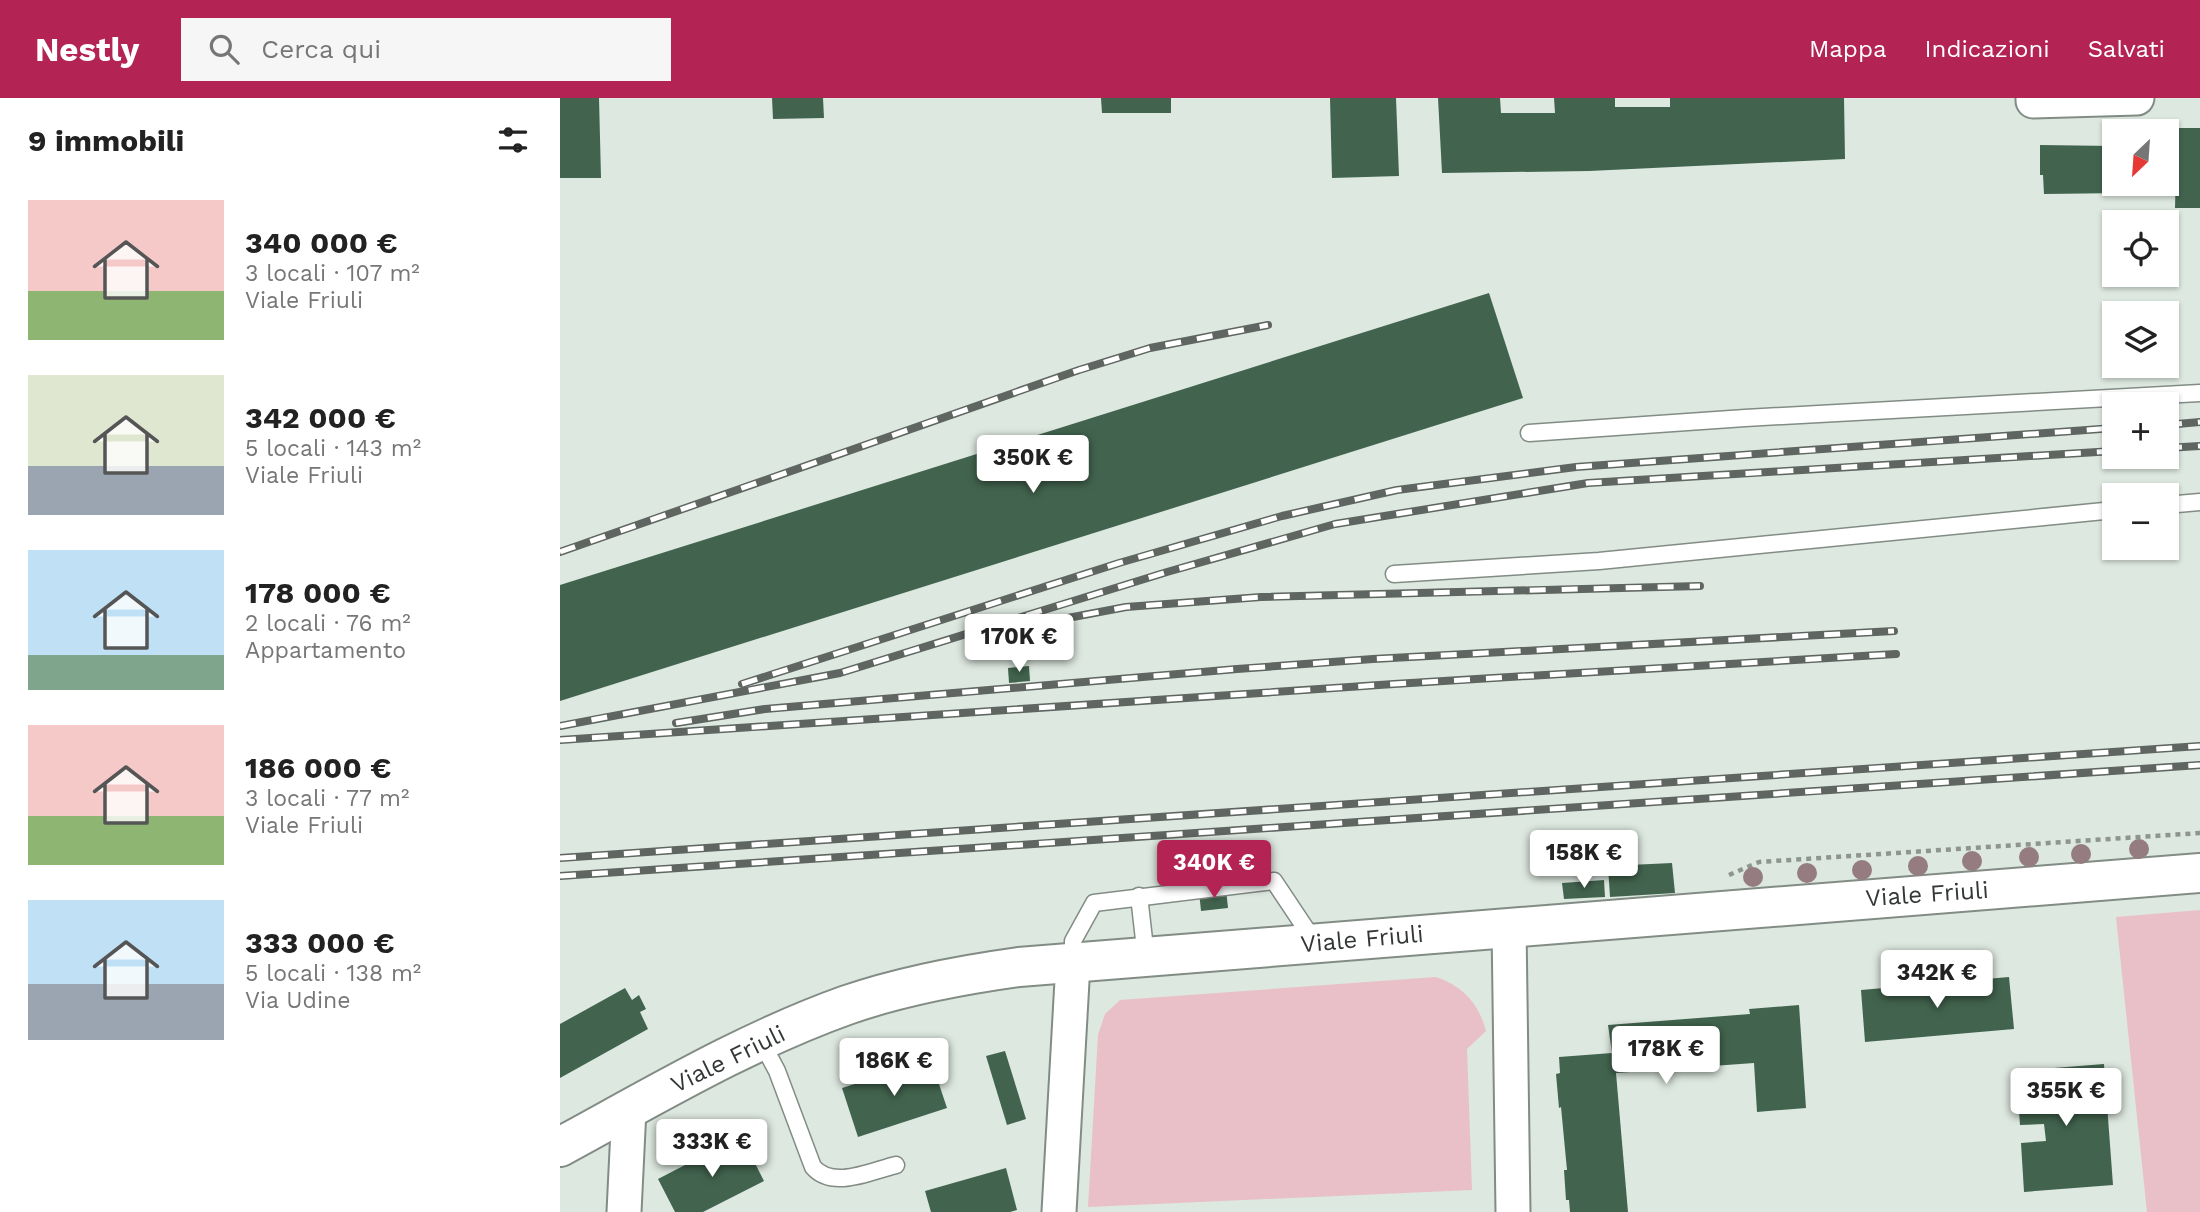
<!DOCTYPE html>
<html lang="it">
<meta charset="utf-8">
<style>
:root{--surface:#fff;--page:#f6f6f6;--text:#222;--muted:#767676;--accent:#b32455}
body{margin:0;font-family:"Work Sans",sans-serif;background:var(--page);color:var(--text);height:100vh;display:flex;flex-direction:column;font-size:26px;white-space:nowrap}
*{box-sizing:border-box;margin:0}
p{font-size:23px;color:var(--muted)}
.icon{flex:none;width:38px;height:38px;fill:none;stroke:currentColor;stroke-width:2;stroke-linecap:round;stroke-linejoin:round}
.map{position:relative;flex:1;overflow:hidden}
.sheet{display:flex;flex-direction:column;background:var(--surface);width:560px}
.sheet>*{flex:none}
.needle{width:46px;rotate:205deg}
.controls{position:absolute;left:1542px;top:21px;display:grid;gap:14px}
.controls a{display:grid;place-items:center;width:77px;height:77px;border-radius:0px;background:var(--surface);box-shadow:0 2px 5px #0004;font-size:35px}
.price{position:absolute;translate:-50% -60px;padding:0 16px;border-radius:7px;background:#fff;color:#222;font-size:23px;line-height:46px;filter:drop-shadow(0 2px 4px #0008)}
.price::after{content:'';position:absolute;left:50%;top:42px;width:21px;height:16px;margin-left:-10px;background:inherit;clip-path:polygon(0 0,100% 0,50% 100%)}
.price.current{background:var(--accent);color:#fff}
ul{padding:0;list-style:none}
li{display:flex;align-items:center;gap:21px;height:175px;padding:0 28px}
li span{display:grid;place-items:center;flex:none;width:196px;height:140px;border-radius:0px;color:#555}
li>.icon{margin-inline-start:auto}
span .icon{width:84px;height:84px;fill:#fffc;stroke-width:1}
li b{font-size:30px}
h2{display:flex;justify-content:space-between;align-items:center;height:84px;padding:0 28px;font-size:30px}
header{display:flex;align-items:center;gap:42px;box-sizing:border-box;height:98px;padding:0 35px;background:var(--accent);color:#fff}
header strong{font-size:33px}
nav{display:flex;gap:38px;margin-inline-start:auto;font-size:24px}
.search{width:490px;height:63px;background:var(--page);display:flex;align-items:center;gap:18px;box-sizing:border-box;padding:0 24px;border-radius:0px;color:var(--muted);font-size:26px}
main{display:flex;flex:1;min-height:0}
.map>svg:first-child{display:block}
</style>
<header>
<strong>Nestly</strong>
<div class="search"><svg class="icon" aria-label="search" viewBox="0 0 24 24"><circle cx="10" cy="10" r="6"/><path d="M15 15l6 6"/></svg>Cerca qui</div>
<nav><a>Mappa</a><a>Indicazioni</a><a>Salvati</a></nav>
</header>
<main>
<section class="sheet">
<h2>9 immobili<svg class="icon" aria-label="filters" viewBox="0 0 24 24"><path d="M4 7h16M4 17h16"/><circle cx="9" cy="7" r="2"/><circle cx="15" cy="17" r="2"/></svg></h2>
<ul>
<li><span style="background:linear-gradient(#f6c9c9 65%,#8fb573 0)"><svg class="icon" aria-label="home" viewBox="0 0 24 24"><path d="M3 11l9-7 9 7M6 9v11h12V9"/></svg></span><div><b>340 000 €</b><p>3 locali · 107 m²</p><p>Viale Friuli</p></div></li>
<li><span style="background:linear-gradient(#dfe7d0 65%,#9aa5b1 0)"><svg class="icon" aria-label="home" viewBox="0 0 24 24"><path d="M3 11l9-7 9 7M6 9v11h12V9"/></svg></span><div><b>342 000 €</b><p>5 locali · 143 m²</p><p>Viale Friuli</p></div></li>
<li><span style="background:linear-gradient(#bfe0f5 75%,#7fa58c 0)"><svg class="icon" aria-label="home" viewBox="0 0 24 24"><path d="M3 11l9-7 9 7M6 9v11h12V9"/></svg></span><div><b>178 000 €</b><p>2 locali · 76 m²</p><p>Appartamento</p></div></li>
<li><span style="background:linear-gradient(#f6c9c9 65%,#8fb573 0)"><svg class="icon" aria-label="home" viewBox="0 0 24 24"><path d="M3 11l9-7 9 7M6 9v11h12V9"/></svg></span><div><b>186 000 €</b><p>3 locali · 77 m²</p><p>Viale Friuli</p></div></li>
<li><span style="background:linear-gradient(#bfe0f5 60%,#9aa5b1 0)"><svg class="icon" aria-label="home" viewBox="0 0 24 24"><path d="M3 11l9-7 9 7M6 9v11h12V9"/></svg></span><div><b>333 000 €</b><p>5 locali · 138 m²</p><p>Via Udine</p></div></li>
</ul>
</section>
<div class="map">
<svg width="1640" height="1114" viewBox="0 0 1640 1114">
<rect width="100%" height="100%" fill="#dde8e0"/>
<!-- green -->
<g fill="#e9c0c7">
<path d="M1640 812V1114H1587L1556 819Z"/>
<path d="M876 879C903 888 919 906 926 933L907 951 912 1092 528 1109 538 937 545 916 560 902Z"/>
</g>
<!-- building -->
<g fill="#42644e">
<path d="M0 0H39L41 80H0Z"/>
<path d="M212 0H263L264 20 213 21Z"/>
<path d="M541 0H611V15H542Z"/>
<path d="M770 0H836L839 78 772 80Z"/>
<path d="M878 0H940L941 15H995L994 0H1055V9H1110V0H1284L1285 61 1029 73 882 75Z"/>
<path d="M1617 30H1640V110H1615Z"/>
<path d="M1480 47 1554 48V86H1563V95L1484 96 1483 77H1480Z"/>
<path d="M929 195 963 300 0 603V487Z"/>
<path d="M469 568 470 583 449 585 448 570Z"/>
<path d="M1112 765 1115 795 1050 799 1048 768Z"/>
<path d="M1044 782 1045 799 1004 801 1002 785Z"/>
<path d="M666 791 668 810 641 813 639 794Z"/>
<path d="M1449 879 1454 931 1305 944 1301 892Z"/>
<path d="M65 890 72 902 79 897 86 911 80 914 88 931 0 980V926Z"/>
<path d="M1239 907 1246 1010 1197 1014 1194 965 1056 975 1068 1114H1010L1009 1102H1006L1004 1072H1007L1001 1009 999 1010 996 976 1000 975 999 959 1052 955 1048 927 1190 916 1189 911Z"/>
<path d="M445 953 466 1021 447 1027 426 958Z"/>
<path d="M371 962 387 1010 298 1039 282 990Z"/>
<path d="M1544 966 1553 1087 1464 1094 1461 1045 1486 1043 1484 1026 1460 1027 1456 973Z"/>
<path d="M181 1038 204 1083 143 1114H115L98 1081Z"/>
<path d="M446 1070 457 1112 450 1114H371L365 1093Z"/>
</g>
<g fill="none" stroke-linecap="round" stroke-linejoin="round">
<defs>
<g id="service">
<path d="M969 335 1185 320 1640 295"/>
<path d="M1606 407 1640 404"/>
<path d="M834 476 1039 463 1554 412"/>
<path d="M579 798 586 859"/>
<path d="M513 865V843L534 805 714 783 754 843"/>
<path d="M201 943 217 973 253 1069C273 1092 311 1073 336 1067"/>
</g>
<g id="minor">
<path d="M1473 0V3L1577 0"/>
<path d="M949 828 953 1114"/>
<path d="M64 1114 69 1011"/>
<path d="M499 1114 513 865"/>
</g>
<path id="tertiary" d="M0 1049C94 998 186 943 287 907 342 888 401 877 459 869L1640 775"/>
</defs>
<!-- service casing -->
<use href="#service" stroke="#828c85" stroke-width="19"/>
<!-- minor casing -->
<use href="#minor" stroke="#828c85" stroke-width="37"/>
<!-- tertiary casing -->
<use href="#tertiary" stroke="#828c85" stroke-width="42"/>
<!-- path -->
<path stroke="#8e9590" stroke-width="4.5" stroke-dasharray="5 5" stroke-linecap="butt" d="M1169 777 1199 764 1640 735"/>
<!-- service -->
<use href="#service" stroke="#fff" stroke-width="16"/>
<!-- minor -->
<use href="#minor" stroke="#fff" stroke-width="33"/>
<!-- tertiary -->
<use href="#tertiary" stroke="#fff" stroke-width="38"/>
<defs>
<g id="rail">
<path d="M1606 327 1640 324"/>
<path d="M1606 350 1640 348"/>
<path d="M0 454 519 272 590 250 708 227"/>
<path d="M460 529 566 509 701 499 1140 488"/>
<path d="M182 586 559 465 722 418 837 392 1016 369 1554 330"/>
<path d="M116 625 205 611 677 571 813 561 1334 533"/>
<path d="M0 628 280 575 607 474 775 426 1028 385 1554 353"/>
<path d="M0 642 834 586 1336 556"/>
<path d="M0 760 1640 648"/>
<path d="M0 778 1640 667"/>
</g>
</defs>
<!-- rail casing -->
<use href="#rail" stroke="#5f6561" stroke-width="8"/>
<!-- rail -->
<use href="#rail" stroke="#fff" stroke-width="5" stroke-dasharray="16" stroke-linecap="butt"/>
</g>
<!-- trees -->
<g fill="#957c80">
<circle cx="1579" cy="751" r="10"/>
<circle cx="1521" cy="756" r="10"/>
<circle cx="1469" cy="759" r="10"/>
<circle cx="1412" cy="763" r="10"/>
<circle cx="1358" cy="768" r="10"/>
<circle cx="1302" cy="772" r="10"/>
<circle cx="1247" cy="775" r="10"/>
<circle cx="1193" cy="779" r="10"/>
</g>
<g text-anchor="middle" stroke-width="7" stroke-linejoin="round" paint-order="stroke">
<!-- street labels -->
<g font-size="24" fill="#343835" stroke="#fff">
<text transform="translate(1367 796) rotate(-4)" y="8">Viale Friuli</text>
<text transform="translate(802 841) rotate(-5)" y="8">Viale Friuli</text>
<text transform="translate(168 961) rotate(-26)" y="8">Viale Friuli</text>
</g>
</g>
</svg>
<div class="controls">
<a><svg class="needle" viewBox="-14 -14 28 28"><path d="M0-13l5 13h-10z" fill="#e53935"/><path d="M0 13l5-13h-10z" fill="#767676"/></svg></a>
<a><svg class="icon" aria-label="locate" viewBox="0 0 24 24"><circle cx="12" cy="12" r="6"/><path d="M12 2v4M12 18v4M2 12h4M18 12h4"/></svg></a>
<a><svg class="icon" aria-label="layers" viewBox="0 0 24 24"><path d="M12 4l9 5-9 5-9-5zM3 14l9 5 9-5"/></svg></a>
<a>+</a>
<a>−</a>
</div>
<b class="price" style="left:473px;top:397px">350K €</b>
<b class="price" style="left:459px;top:576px">170K €</b>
<b class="price" style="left:1024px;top:792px">158K €</b>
<b class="price current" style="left:654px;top:802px">340K €</b>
<b class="price" style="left:1377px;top:912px">342K €</b>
<b class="price" style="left:1106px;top:988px">178K €</b>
<b class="price" style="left:334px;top:1000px">186K €</b>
<b class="price" style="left:1506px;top:1030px">355K €</b>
<b class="price" style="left:152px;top:1081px">333K €</b>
</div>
</main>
